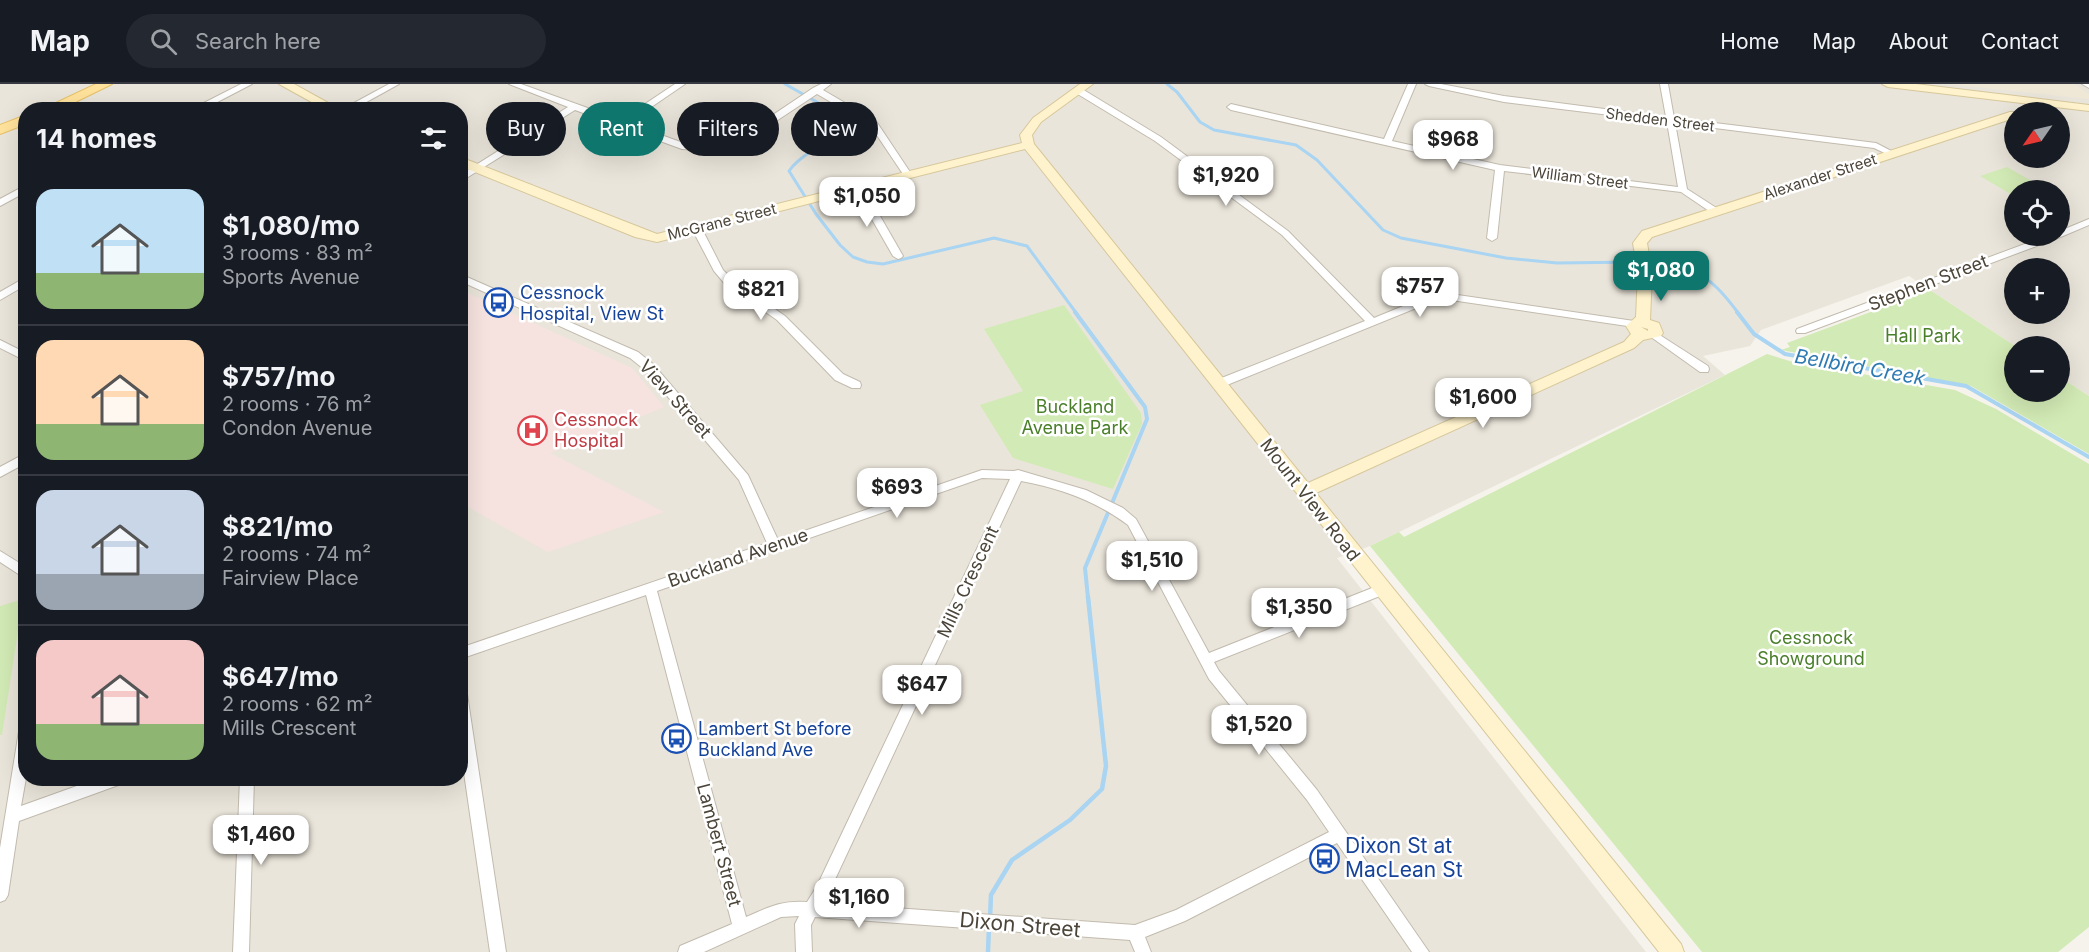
<!DOCTYPE html>
<meta charset="utf-8">
<style>
:root{--surface:#171b24;--page:#242831;--text:#f1f3f6;--muted:#9ea1a6;--line:#363941;--accent:#0f766e}
body{margin:0;font-family:Inter,sans-serif;background:var(--page);color:var(--text);height:100vh;display:flex;flex-direction:column;font-size:22px;white-space:nowrap}
*{box-sizing:border-box;margin:0}
p{font-size:20px;color:var(--muted)}
.icon{flex:none;width:33px;height:33px;fill:none;stroke:currentColor;stroke-width:2;stroke-linecap:round;stroke-linejoin:round}
.map{position:relative;flex:1;overflow:hidden}
.drawer{position:absolute;left:18px;top:18px;width:450px;height:684px;display:flex;flex-direction:column;background:var(--surface);border-radius:24px;box-shadow:0 6px 24px #0002}
.drawer>*{flex:none}
.guide{position:absolute;left:486px;top:18px;width:570px;height:54px;display:flex;gap:12px}
.needle{width:39px;rotate:236deg}
.tools{position:absolute;left:2004px;top:18px;display:grid;gap:12px}
.tools a{display:grid;place-items:center;width:66px;height:66px;border-radius:50%;background:var(--surface);box-shadow:0 6px 24px #0002;font-size:30px}
.price{position:absolute;translate:-50% -51px;padding:0 14px;border-radius:12px;background:#fff;color:#222;font-size:20px;line-height:39px;filter:drop-shadow(0 2px 3px #0008)}
.price::after{content:'';position:absolute;left:50%;top:36px;width:18px;height:14px;margin-left:-9px;background:inherit;clip-path:polygon(0 0,100% 0,50% 100%)}
.price.on{background:var(--accent);color:#fff}
ul{padding:0;list-style:none}
li{display:flex;align-items:center;gap:18px;height:150px;padding:0 18px}
li+li{border-top:2px solid var(--line)}
li span{display:grid;place-items:center;flex:none;width:168px;height:120px;border-radius:18px;color:#555}
li>.icon{margin-inline-start:auto}
span .icon{width:72px;height:72px;fill:#fffc;stroke-width:1}
li b{font-size:26px}
h2{display:flex;justify-content:space-between;align-items:center;height:72px;padding:0 18px;font-size:26px}
.tag{padding:0 21px;border-radius:27px;background:var(--surface);box-shadow:0 6px 24px #0002;font-size:21px;line-height:54px}
.tag.on{background:var(--accent);color:#fff}
header{display:flex;align-items:center;gap:36px;box-sizing:border-box;height:84px;padding:0 30px;background:var(--surface);border-bottom:2px solid var(--line)}
header strong{font-size:28px}
nav{display:flex;gap:33px;margin-inline-start:auto;font-size:21px}
.search{width:420px;height:54px;background:var(--page);display:flex;align-items:center;gap:15px;box-sizing:border-box;padding:0 21px;border-radius:33px;color:var(--muted);font-size:22px}
.map>svg:first-child{display:block}
</style>
<header>
<strong>Map</strong>
<div class="search"><svg class="icon" aria-label="search" viewBox="0 0 24 24"><circle cx="10" cy="10" r="6"/><path d="M15 15l6 6"/></svg>Search here</div>
<nav><a>Home</a><a>Map</a><a>About</a><a>Contact</a></nav>
</header>
<div class="map">
<svg width="2089" height="868" viewBox="0 0 2089 868">
<rect width="100%" height="100%" fill="#f6f3ec"/>
<!-- residential -->
<path fill="#eae5da" fill-rule="evenodd" d="M0 0H2089V312L2060 293V262H2015L1909 192 1761 246 1750 262 1703 272 1725 291 1370 462 1337 474 1646 868H0ZM26 26H460V694H26ZM2014 28H2060V74H2014ZM2014 106H2060V152H2014ZM2014 184H2060V230H2014Z"/>
<!-- education -->
<path fill="#efe8d6" d="M1947 0H2074L2089 10V15Z"/>
<!-- medical -->
<path fill="#f6e3e0" d="M461 206 632 284 664 323 550 369 664 428 548 468 461 419Z"/>
<!-- green -->
<g fill="#d2eab5">
<path d="M2007 83 2048 106H2014V112L1980 92Z"/>
<path d="M1930 206 2015 262 2014 308H2060V293L2089 312V370L1971 302 1781 266 1790 263 1787 259Z"/>
<path d="M1064 221 1141 329 1142 340 1113 405 1013 374 980 321 1023 307 984 245Z"/>
<path d="M1767 270 1793 278 1955 306 1996 325 2089 380V843L2058 868H1702L1370 462 1399 448 1404 453Z"/>
<path d="M23 515 2 651H0V522Z"/>
</g>
<g fill="none" stroke-linecap="round" stroke-linejoin="round">
<!-- stream-far2 -->
<g stroke="#a9d4f2" stroke-width="3">
<path d="M785 0 817 18 838 37C831 63 803 66 789 87L816 130 840 161 853 173 867 178 883 180 994 154 1027 162 1077 230"/>
<path d="M1167 0 1177 8 1200 38 1214 46 1296 61 1317 76 1383 146 1401 154 1506 174 1557 179 1639 178"/>
<path d="M1646 178C1695 182 1709 190 1739 230"/>
</g>
<!-- stream-far1 -->
<g stroke="#a9d4f2" stroke-width="4">
<path d="M1075 228 1145 323 1147 335 1085 484 1088 514"/>
<path d="M1737 228 1754 250 1785 270 1966 302 2089 373"/>
</g>
<!-- stream -->
<g stroke="#a9d4f2" stroke-width="4.5">
<path d="M990 834 991 811 1012 776 1070 736 1102 705 1106 682 1088 513"/>
<path d="M988 868 989 842"/>
</g>
<defs>
<g id="street">
<path d="M241 0H252L202 26H190Z"/>
<path d="M389 0H399L352 26H341Z"/>
<path d="M509 0H521L621 36 675 0H685L628 39 686 60 712 61 740 53 813 4 821 0H831L823 6 876 37 912 91 908 94 905 93 870 41 817 10 746 57 712 67 682 65 575 26 460 98V91L568 23Z"/>
<path d="M1408 0H1416L1392 57 1500 81 1678 103 1667 38 1504 18 1429 2 1425 0H1441L1504 12 1666 33 1660 0H1668L1674 34 1876 59 1895 69 1891 72 1874 64 1675 39 1687 105 1718 125V129H1712L1681 108 1504 87 1497 154 1492 157 1487 154 1495 86 1231 26 1227 23 1231 20 1384 55Z"/>
<path d="M2082 0H2089V4Z"/>
<path d="M1076 5H1082L1161 53 1288 147 1374 234 1430 211 1444 209 1634 237 1639 240 1634 243 1444 215 1436 216 1222 303H1214L1213 300 1214 297 1365 237 1282 151 1155 57 1076 9Z"/>
<path d="M26 101V108L0 122V115Z"/>
<path d="M859 101 864 104 903 172 901 174 898 175 893 172 854 104Z"/>
<path d="M2089 135V141L2063 152 1805 249H1797L1796 247 1797 245 2046 152H2060V147Z"/>
<path d="M697 142 702 145 723 186 733 196 785 232 843 290 860 298 861 301 860 304H852L835 296 777 236 725 200 714 187 692 145Z"/>
<path d="M460 190 638 268 653 280 748 391 778 456 982 386 1014 387 1018 386 1086 406 1123 424 1136 435 1209 569 1377 502H1385L1387 506 1385 510 1214 578 1219 587 1317 706 1429 868H1412L1337 759 1185 837 1145 853 1151 868H1135L1130 856 815 833 811 841 812 868H796L795 840 799 832 781 833 704 868H678L680 862 732 840 646 511 460 575V564L767 459 739 396 645 286 630 274 460 197ZM982 394 1010 395 817 802 807 818C782 816 769 823 746 833L657 507ZM1021 397C1060 404 1096 417 1128 441L1209 595 1307 716 1329 748 1176 826 1135 841 824 819Z"/>
<path d="M26 193V201L0 216V208Z"/>
<path d="M1655 248 1708 282 1709 285 1708 288H1700L1651 253 1650 251 1651 249Z"/>
<path d="M0 256 26 269V277L0 264Z"/>
<path d="M26 369V379L0 393V383Z"/>
<path d="M0 467 26 483V495L0 478Z"/>
<path d="M460 604 465 606 467 610 506 868H490L460 661Z"/>
<path d="M26 641V694L21 722 99 694H126L124 699 19 737 8 811 5 816 0 818V764L19 647 21 643Z"/>
<path d="M240 694H254L249 868H233Z"/>
</g>
<g id="secondary">
<path d="M279 0H294L341 26H326Z"/>
<path d="M1080 0H1093L1041 38 1032 51 1034 60 1308 399 1624 258 1631 250 1626 242 1636 233 1638 189 1633 159 1642 147 2010 28H2018H2014V34L1652 153 1647 159 1652 189 1650 236 1659 239 1663 249 1661 252 1643 256 1634 264 1316 409 1681 860 1684 868H1659L1025 65 657 158 635 153 460 82V73L657 150 1022 59 1020 51 1033 34ZM1641 243 1648 245V247Z"/>
<path d="M1882 0H1916L2089 21V27L1888 3Z"/>
</g>
<g id="primary">
<path d="M96 0H112L59 26H41Z"/>
<path d="M26 31V40L0 50V41Z"/>
</g>
</defs>
<!-- street casing -->
<use href="#street" stroke="#c2bbae" stroke-width="2"/>
<!-- secondary casing -->
<use href="#secondary" stroke="#d6c79b" stroke-width="2"/>
<!-- primary casing -->
<use href="#primary" stroke="#e6c16a" stroke-width="2"/>
<!-- street -->
<use href="#street" fill="#fff" fill-rule="evenodd"/>
<!-- secondary -->
<use href="#secondary" fill="#fff3cd" fill-rule="evenodd"/>
<!-- primary -->
<use href="#primary" fill="#ffe39c" fill-rule="evenodd"/>
</g>
<!-- icons -->
<defs>
<symbol id="bus-ring" viewBox="-11 -11 22 22"><circle r="9.5" fill="#fff" stroke="#1a4fb4" stroke-width="1.5"/><path d="M-5-6H5V4H4V6H2V4H-2V6H-4V4H-5ZM-3.5-4V0h7V-4ZM-3.5 1.2v1.5H-2V1.2ZM2 1.2v1.5H3.5V1.2Z" fill="#1a4fb4"/></symbol>
<symbol id="hospital-ring" viewBox="-11 -11 22 22"><circle r="9.5" fill="#fff" stroke="#e0444e" stroke-width="1.5"/><path d="M-5-5h3v3.5h4V-5h3V5h-3V1.5h-4V5h-3Z" fill="#e0444e"/></symbol>
</defs>
<g fill-rule="evenodd">
<use href="#bus-ring" x="482" y="202" width="33" height="33"/>
<use href="#hospital-ring" x="516" y="330" width="33" height="33"/>
<use href="#bus-ring" x="660" y="638" width="33" height="33"/>
<use href="#bus-ring" x="1308" y="758" width="33" height="33"/>
</g>
<g text-anchor="middle" stroke-width="5" stroke-linejoin="round" paint-order="stroke">
<!-- far-street labels -->
<g font-size="15" fill="#4b4439" stroke="#fff">
<text transform="translate(1660 36) rotate(7)" y="5">Shedden Street</text>
<text transform="translate(1820 93) rotate(-18)" y="5">Alexander Street</text>
<text transform="translate(1580 94) rotate(7)" y="5">William Street</text>
<text transform="translate(722 138) rotate(-14)" y="5">McGrane Street</text>
</g>
<!-- street labels -->
<g font-size="18" fill="#4b4439" stroke="#fff">
<text transform="translate(1928 199) rotate(-21)" y="6">Stephen Street</text>
<text transform="translate(675 315) rotate(48)" y="6">View Street</text>
<text transform="translate(1310 416) rotate(52)" y="6">Mount View Road</text>
<text transform="translate(738 474) rotate(-19)" y="6">Buckland Avenue</text>
<text transform="translate(968 498) rotate(-65)" y="6">Mills Crescent</text>
<text transform="translate(719 761) rotate(75)" y="6">Lambert Street</text>
</g>
<!-- transit labels -->
<g font-size="18" fill="#164399" stroke="#fff" text-anchor="start">
<text x="520" y="215">Cessnock<tspan x="520" dy="21">Hospital, View St</tspan></text>
<text x="698" y="651">Lambert St before<tspan x="698" dy="21">Buckland Ave</tspan></text>
</g>
<!-- park labels -->
<g font-size="18" fill="#4a7f2a" stroke="#fff">
<text x="1923" y="258">Hall Park</text>
<text x="1075" y="329">Buckland<tspan x="1075" dy="21">Avenue Park</tspan></text>
<text x="1811" y="560">Cessnock<tspan x="1811" dy="21">Showground</tspan></text>
</g>
<!-- health labels -->
<g font-size="18" fill="#be3a42" stroke="#fff" text-anchor="start">
<text x="554" y="342">Cessnock<tspan x="554" dy="21">Hospital</tspan></text>
</g>
<!-- water labels -->
<g font-size="20" font-style="italic" fill="#2e7ab2" stroke="#fff">
<text transform="translate(1860 283) rotate(10)" y="7">Bellbird Creek</text>
</g>
<!-- near-transit labels -->
<g font-size="21" fill="#164399" stroke="#fff" text-anchor="start">
<text x="1345" y="769">Dixon St at<tspan x="1345" dy="24">MacLean St</tspan></text>
</g>
<!-- near-street labels -->
<g font-size="21" fill="#4b4439" stroke="#fff">
<text transform="translate(1020 841) rotate(5)" y="7">Dixon Street</text>
</g>
</g>
</svg>
<div class="tools">
<a><svg class="needle" viewBox="-14 -14 28 28"><path d="M0-13l5 13h-10z" fill="#e53935"/><path d="M0 13l5-13h-10z" fill="#9ea1a6"/></svg></a>
<a><svg class="icon" aria-label="locate" viewBox="0 0 24 24"><circle cx="12" cy="12" r="6"/><path d="M12 2v4M12 18v4M2 12h4M18 12h4"/></svg></a>
<a>+</a>
<a>−</a>
</div>
<b class="price" style="left:1453px;top:87px">$968</b>
<b class="price" style="left:1226px;top:123px">$1,920</b>
<b class="price" style="left:867px;top:144px">$1,050</b>
<b class="price on" style="left:1661px;top:218px">$1,080</b>
<b class="price" style="left:1420px;top:234px">$757</b>
<b class="price" style="left:761px;top:237px">$821</b>
<b class="price" style="left:1483px;top:345px">$1,600</b>
<b class="price" style="left:897px;top:435px">$693</b>
<b class="price" style="left:1152px;top:508px">$1,510</b>
<b class="price" style="left:1299px;top:555px">$1,350</b>
<b class="price" style="left:922px;top:632px">$647</b>
<b class="price" style="left:1259px;top:672px">$1,520</b>
<b class="price" style="left:261px;top:782px">$1,460</b>
<b class="price" style="left:859px;top:845px">$1,160</b>
<div class="guide">
<a class="tag">Buy</a>
<a class="tag on">Rent</a>
<a class="tag">Filters</a>
<a class="tag">New</a>
</div>
<section class="drawer">
<h2>14 homes<svg class="icon" aria-label="filters" viewBox="0 0 24 24"><path d="M4 7h16M4 17h16"/><circle cx="9" cy="7" r="2"/><circle cx="15" cy="17" r="2"/></svg></h2>
<ul>
<li><span style="background:linear-gradient(#bfe0f5 70%,#8fb573 0)"><svg class="icon" aria-label="home" viewBox="0 0 24 24"><path d="M3 11l9-7 9 7M6 9v11h12V9"/></svg></span><div><b>$1,080/mo</b><p>3 rooms · 83 m²</p><p>Sports Avenue</p></div></li>
<li><span style="background:linear-gradient(#ffd9b3 70%,#8fb573 0)"><svg class="icon" aria-label="home" viewBox="0 0 24 24"><path d="M3 11l9-7 9 7M6 9v11h12V9"/></svg></span><div><b>$757/mo</b><p>2 rooms · 76 m²</p><p>Condon Avenue</p></div></li>
<li><span style="background:linear-gradient(#c9d6e8 70%,#9aa5b1 0)"><svg class="icon" aria-label="home" viewBox="0 0 24 24"><path d="M3 11l9-7 9 7M6 9v11h12V9"/></svg></span><div><b>$821/mo</b><p>2 rooms · 74 m²</p><p>Fairview Place</p></div></li>
<li><span style="background:linear-gradient(#f6c9c9 70%,#8fb573 0)"><svg class="icon" aria-label="home" viewBox="0 0 24 24"><path d="M3 11l9-7 9 7M6 9v11h12V9"/></svg></span><div><b>$647/mo</b><p>2 rooms · 62 m²</p><p>Mills Crescent</p></div></li>
</ul>
</section>
</div>
